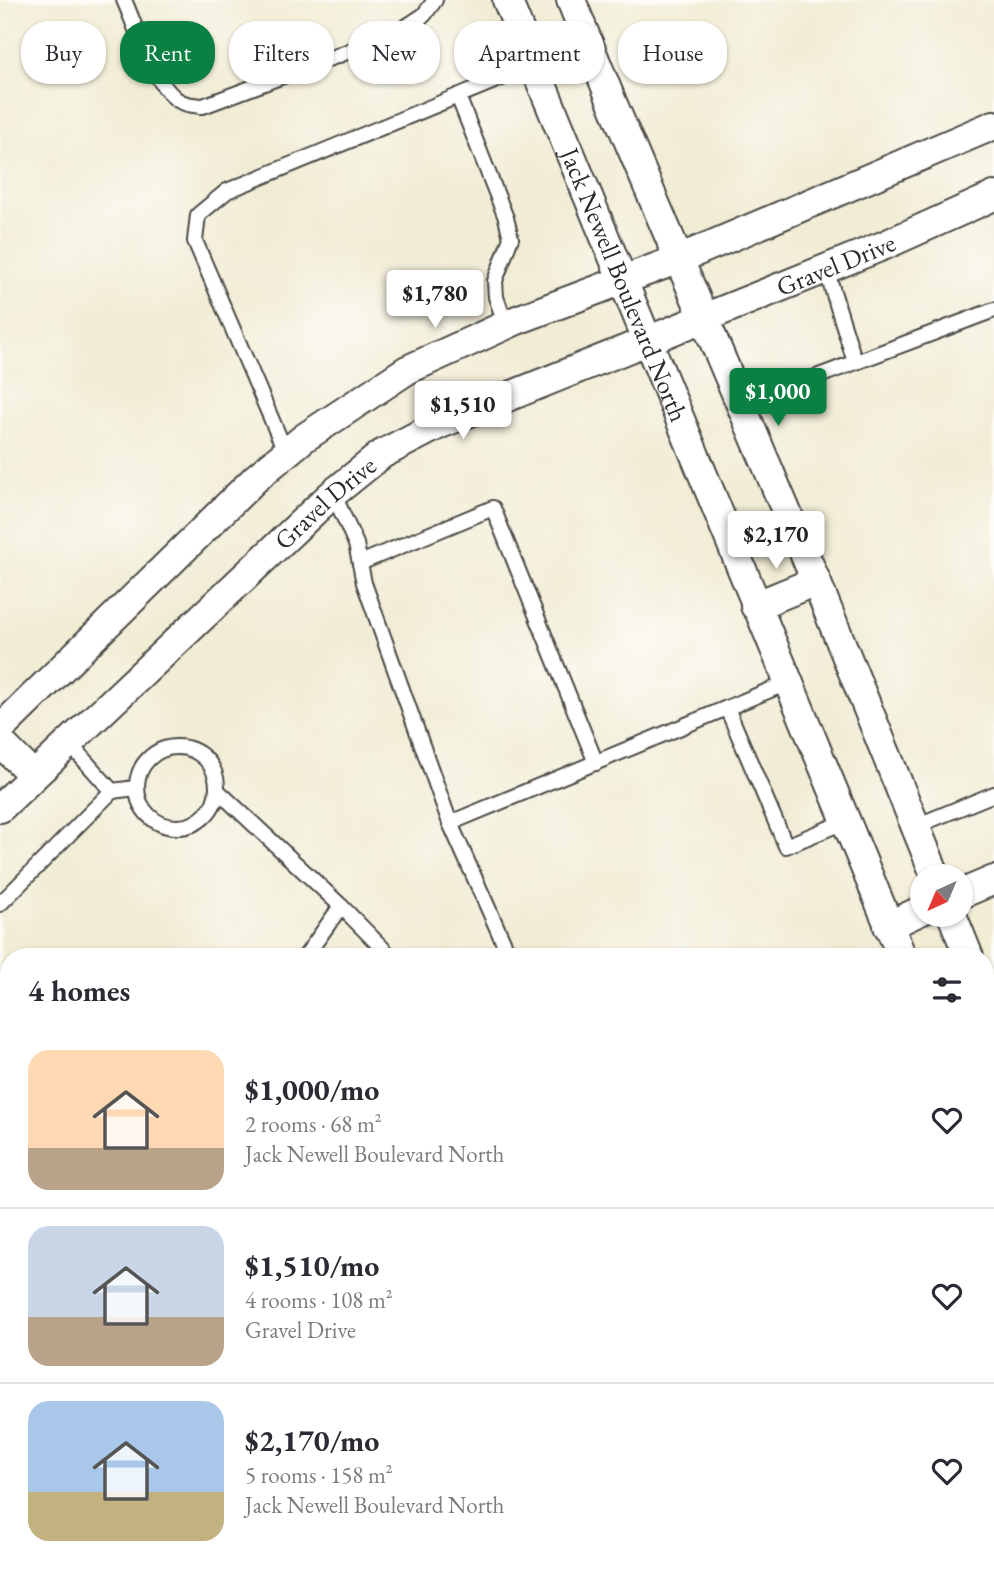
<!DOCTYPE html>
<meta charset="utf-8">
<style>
:root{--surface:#fff;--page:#f2f2f3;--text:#2b2b33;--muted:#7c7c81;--line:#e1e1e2;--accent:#0b8043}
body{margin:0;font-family:"EB Garamond",serif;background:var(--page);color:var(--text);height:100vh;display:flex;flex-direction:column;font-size:26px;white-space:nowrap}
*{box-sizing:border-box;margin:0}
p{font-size:23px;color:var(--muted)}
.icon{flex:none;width:38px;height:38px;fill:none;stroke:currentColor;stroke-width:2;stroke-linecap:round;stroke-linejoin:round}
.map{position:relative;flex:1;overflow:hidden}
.sheet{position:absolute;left:0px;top:948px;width:994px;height:625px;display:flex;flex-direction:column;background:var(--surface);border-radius:28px 28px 0 0;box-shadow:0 2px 5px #0004}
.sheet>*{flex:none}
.guide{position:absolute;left:21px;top:21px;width:952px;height:63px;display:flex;gap:14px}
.needle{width:46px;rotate:224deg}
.tools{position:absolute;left:910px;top:864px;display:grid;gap:14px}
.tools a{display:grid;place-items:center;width:63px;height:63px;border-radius:50%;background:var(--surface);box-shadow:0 2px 5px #0004;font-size:35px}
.price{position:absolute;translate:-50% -60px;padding:0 16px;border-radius:7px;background:#fff;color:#222;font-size:23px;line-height:46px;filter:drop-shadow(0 2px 4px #0008)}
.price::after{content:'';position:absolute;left:50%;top:42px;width:21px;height:16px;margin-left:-10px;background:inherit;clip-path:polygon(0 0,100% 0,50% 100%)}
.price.active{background:var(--accent);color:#fff}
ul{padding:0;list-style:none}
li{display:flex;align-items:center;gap:21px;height:175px;padding:0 28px}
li+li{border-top:2px solid var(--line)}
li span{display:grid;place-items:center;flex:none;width:196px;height:140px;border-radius:21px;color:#555}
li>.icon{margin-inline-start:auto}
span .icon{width:84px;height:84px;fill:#fffc;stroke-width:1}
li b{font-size:30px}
h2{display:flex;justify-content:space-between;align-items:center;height:84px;padding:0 28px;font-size:30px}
.pill{padding:0 24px;border-radius:28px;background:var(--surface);box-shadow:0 2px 5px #0004;font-size:24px;line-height:63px}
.pill.active{background:var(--accent);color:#fff}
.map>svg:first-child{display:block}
</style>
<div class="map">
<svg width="994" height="1573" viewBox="0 0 994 1573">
<rect width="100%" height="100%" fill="#fdfcf7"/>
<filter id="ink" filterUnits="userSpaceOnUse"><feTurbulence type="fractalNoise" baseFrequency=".0143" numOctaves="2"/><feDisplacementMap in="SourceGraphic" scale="14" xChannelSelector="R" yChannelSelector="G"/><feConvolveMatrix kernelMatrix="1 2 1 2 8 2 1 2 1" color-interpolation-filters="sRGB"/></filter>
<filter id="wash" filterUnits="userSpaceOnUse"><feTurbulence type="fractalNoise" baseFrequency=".00686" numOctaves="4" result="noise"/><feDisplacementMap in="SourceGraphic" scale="28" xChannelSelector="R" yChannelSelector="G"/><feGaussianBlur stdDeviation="1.57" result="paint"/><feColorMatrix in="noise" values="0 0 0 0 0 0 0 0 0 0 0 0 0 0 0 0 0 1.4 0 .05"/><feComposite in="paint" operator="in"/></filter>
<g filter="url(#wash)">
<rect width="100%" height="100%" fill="#f1ecd4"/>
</g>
<g filter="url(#ink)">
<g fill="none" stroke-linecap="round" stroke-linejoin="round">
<defs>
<g id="service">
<path d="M124 0C137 29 151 79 176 99 185 105 193 105 203 106L395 34 424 15 435 0"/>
<path d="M458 96 506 218 511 238 495 281 496 297 506 326"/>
<path d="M826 269 855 362"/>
<path d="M742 405 994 310"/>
<path d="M286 453 195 241 198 215 227 191 533 65"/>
<path d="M333 493 356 544 364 583 450 823 510 957"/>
<path d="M360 563 493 508 596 763"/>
<path d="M727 708 786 846 844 822"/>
<path d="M68 742 112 791 136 788"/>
<circle cx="177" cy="787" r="40"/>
<path d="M217 790 341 906"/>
<path d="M450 823 787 683"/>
<path d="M916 826 994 794"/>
<path d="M0 904 112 791"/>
<path d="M305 957 341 906 391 957"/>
<path d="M0 1277 9 1268"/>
<path d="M985 1326 994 1346"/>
<path d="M985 1423 994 1419"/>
<path d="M985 1507 994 1503"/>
<path d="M474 1573 482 1564"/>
<path d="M560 1573 569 1564"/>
<path d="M827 1573 848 1564"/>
</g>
<g id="minor">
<path id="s1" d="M507 0 902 957"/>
<path d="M571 0 612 102 816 581 936 877"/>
<path d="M755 606 816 581"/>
<path d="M0 729 256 478 304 438 407 370 517 320 679 259 994 125"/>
<path d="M0 742 33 775"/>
<path id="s2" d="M0 808 330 496 382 454 438 425 885 245 994 196"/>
<path d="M961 894 994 880"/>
<path d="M952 915 969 957"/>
<path d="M888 926 922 910"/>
<path d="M985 996 994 1018"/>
<path d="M985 1156 994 1178"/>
</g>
</defs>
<!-- service casing -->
<use href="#service" stroke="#494844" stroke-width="18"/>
<!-- minor casing -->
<use href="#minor" stroke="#494844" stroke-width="32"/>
<!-- service -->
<use href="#service" stroke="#fff" stroke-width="14"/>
<!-- minor -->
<use href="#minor" stroke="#fff" stroke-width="28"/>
</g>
</g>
<g text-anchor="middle" stroke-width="6" stroke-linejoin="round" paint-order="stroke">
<!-- street labels -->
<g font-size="26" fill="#2b2b2b" stroke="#fdfcf7">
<text dy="9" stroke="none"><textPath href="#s2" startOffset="1013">Gravel Drive</textPath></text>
<text dy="9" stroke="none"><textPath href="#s1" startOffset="308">Jack Newell Boulevard North</textPath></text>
<text dy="9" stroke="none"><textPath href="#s2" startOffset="446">Gravel Drive</textPath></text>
</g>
</g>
</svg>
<div class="tools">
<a><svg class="needle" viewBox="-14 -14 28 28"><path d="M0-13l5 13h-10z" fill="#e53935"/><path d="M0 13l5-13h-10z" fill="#7c7c81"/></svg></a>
</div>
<b class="price" style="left:435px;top:330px">$1,780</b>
<b class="price active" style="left:778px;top:428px">$1,000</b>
<b class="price" style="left:463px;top:441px">$1,510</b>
<b class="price" style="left:776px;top:571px">$2,170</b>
<div class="guide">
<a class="pill">Buy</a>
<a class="pill active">Rent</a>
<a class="pill">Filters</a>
<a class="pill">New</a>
<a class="pill">Apartment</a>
<a class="pill">House</a>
</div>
<section class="sheet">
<h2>4 homes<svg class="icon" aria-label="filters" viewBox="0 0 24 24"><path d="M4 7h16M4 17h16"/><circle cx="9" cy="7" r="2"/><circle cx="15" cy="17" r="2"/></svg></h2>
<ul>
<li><span style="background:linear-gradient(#ffd9b3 70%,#b9a48a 0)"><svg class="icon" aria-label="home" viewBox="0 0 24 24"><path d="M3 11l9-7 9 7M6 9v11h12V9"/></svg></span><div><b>$1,000/mo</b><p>2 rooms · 68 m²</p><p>Jack Newell Boulevard North</p></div><svg class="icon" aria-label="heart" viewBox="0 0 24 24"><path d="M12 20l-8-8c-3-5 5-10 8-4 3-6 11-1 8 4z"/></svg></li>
<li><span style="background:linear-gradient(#c9d6e8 65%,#b9a48a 0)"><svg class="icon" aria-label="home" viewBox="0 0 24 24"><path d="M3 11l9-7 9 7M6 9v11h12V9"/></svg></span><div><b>$1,510/mo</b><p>4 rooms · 108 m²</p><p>Gravel Drive</p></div><svg class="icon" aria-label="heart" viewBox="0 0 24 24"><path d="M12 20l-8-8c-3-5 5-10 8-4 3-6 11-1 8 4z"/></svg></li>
<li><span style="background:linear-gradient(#a9c7e8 65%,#c2b280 0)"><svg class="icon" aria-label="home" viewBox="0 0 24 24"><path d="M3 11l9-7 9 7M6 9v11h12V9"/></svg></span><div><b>$2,170/mo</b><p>5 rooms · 158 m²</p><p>Jack Newell Boulevard North</p></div><svg class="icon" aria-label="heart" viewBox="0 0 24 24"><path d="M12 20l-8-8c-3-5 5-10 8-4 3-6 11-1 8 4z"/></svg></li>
</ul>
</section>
</div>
